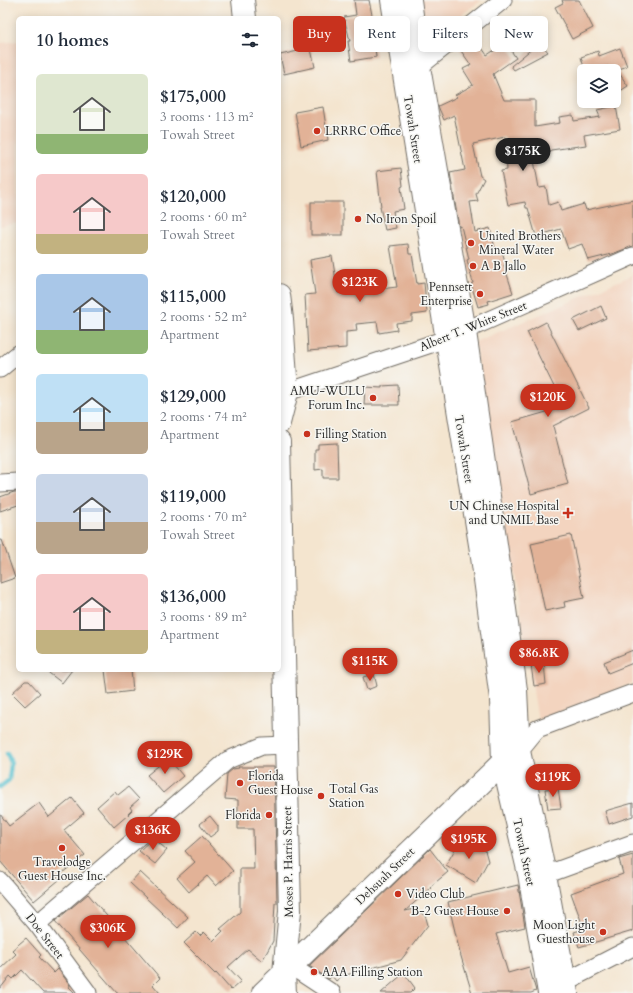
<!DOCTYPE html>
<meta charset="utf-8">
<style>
:root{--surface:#fff;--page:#f6f6f7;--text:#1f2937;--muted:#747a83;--accent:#c8321e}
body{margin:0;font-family:Cardo,serif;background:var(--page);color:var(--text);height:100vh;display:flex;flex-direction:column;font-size:15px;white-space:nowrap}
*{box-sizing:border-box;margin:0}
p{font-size:13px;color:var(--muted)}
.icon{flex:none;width:22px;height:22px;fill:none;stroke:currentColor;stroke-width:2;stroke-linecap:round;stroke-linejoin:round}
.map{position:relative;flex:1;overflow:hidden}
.drawer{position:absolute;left:16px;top:16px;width:265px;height:656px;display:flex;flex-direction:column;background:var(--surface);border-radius:6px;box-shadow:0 2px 10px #0003}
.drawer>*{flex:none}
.hud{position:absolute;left:293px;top:16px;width:280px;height:36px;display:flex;gap:8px}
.buttons{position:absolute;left:577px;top:64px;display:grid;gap:8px}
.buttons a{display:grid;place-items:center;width:44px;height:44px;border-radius:6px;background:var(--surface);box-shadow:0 2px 10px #0003;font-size:20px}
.price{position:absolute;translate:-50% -34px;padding:0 9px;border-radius:14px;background:var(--accent);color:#fff;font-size:13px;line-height:26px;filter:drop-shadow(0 1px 2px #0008)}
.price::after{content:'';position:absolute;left:50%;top:24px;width:12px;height:9px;margin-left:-6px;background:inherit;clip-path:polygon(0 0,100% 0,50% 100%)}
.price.active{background:#222;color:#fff}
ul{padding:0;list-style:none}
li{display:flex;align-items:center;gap:12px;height:100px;padding:0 20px}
li span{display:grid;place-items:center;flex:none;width:112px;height:80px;border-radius:6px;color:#555}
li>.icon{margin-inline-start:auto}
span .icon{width:48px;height:48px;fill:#fffc;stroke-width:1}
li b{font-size:17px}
h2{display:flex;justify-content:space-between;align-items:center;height:48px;padding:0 20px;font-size:17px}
.chip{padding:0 14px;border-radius:6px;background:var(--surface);box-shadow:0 2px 10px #0003;font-size:14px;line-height:36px}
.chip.active{background:var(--accent);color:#fff}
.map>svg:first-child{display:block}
</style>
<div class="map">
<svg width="633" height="993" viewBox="0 0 633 993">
<rect width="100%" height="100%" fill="#f6f6f2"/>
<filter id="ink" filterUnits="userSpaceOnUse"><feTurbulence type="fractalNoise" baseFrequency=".025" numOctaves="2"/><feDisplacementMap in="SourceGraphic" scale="8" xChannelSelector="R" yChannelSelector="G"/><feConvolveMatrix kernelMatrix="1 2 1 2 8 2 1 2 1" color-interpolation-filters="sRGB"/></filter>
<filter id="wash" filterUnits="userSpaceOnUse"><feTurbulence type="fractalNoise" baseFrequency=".012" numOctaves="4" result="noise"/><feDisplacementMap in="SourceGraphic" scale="16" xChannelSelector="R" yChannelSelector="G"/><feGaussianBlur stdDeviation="0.9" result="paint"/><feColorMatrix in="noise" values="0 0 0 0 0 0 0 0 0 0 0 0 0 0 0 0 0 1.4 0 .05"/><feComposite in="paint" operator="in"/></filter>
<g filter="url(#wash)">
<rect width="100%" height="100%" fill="#f4e5cf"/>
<!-- built -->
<g fill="#f3d4bf">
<path d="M421 0H482L427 39Z"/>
<path d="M18 41V223L0 226V43Z"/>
<path d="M633 275V683L561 712 538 720 475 342Z"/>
</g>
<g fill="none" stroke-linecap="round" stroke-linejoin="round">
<!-- stream -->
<path stroke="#54c0ce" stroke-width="4.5" d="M0 787 9 780 11 763 7 753"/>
</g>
<g id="blocks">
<!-- building -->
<g fill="#e2b297">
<path d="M354 0H369L375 30H373L376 57 351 61 348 41H350L344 17 356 15Z"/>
<path d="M562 0H579L593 28 572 39 555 7 563 3Z"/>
<path d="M474 37 487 55 506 43 516 58 493 74 504 100H535V127L560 123 559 117 573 115 574 121 600 117 597 110 616 106 620 129 584 135 586 145 551 150V152L533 155 539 188 546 187 549 205 558 202 561 211 584 204 586 210 633 200V246L612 254 588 260 582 244 568 249 561 229 536 236 528 208H526L525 202 508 205 501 171 507 170 505 137 473 144 480 176 484 179 476 194 478 201 470 202 475 232 490 228 496 253 502 251 506 265H504L513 293 488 301 489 304 478 307 471 284 473 283 467 260 469 259 461 226 459 227 450 173 465 170 454 115 444 120 438 106 457 97 455 95 473 85 463 69 471 65 459 48Z"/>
<path d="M540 42 548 52 514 70 511 66Z"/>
<path d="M310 45 315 67 284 74 280 55 298 51 297 48Z"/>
<path d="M620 48 627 66 617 70 628 86 614 95V71H610L608 66 591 71H585L581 57 598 51 599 56Z"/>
<path d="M323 107 328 140 301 146 295 112Z"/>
<path d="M401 168 403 186 401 187 404 209 393 211 396 228 385 230 380 207H381L377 171Z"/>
<rect x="311" y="202" width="32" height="33"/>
<path d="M408 244 409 254H412L417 284 424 283 427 313 412 315V321L396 323 397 330 379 333 377 322 356 324 357 331 346 332V348L308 351 305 295 315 294 310 260 332 256 338 293 370 288 371 290 397 287 390 246Z"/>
<path d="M601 306 606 318 579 331 573 320Z"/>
<path d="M546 322 589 408 553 426 568 484 531 494 512 422 564 407 527 332Z"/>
<path d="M398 385 399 405H364L365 387 382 388V386Z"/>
<path d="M337 443 338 478H323V469L315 470V449H318V444Z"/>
<path d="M14 492H18V505L0 511V497Z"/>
<path d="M571 535 584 598 564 602 565 607 545 611 531 544Z"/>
<path d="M0 540H2L15 578 0 583Z"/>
<path d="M633 650V663L608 673 604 662Z"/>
<path d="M544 663 546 684 534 686 531 665Z"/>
<path d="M45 670H72L62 683Z"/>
<path d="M105 670H131L133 691 108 694Z"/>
<path d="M374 674 377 686 367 690 363 677Z"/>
<path d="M25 681H29L40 693 25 706 12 693Z"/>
<path d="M168 758 183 776 163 793 147 775Z"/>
<path d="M238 767H274L277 903H275L273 941 262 961 248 949 228 967 241 981 231 990 216 973 215 974 184 943 196 932 200 936 204 932 213 941 223 931 220 929 240 912V869H254L253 829H238V800L225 799 227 774 233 769 239 768Z"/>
<path d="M128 787 139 799 130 807 132 810 128 814H129L114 827 97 807 115 791 118 795Z"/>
<path d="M558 788 561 808 548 809 545 789Z"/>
<path d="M72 798 84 813 64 830 85 855 57 877 59 880 34 901 0 861V814L9 826 39 803 49 817Z"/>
<path d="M633 803V816L609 824 605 811Z"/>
<path d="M210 816 218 826V831L210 837 200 824Z"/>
<path d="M202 836 233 871 216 886 207 876 189 892 177 878 195 862 185 851Z"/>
<path d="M153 838 167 850 155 864 139 851Z"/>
<path d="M471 840 484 847 488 861 476 883 446 865 458 844Z"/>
<path d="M430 849 448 872 430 887 431 888 405 911 414 909 424 915 426 918 428 925 401 960 342 976 336 981 332 976 329 979 309 966Z"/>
<path d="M633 855V931L579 947 574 932 584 929 571 893 623 874 619 859Z"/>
<path d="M140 872 188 917 178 928 130 883Z"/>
<path d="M518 885 525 927 496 934 508 973 529 967 536 991 531 993H472L460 953 448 902Z"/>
<path d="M88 894 160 978 153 985 160 993H117L55 921Z"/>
<path d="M26 938 41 955 39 957 54 973 58 969 70 985 69 987 75 993H43L22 970 13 979 10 976 0 989V969L16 954 12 950Z"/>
<path d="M404 973 415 988 410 993H381Z"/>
</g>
</g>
</g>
<g filter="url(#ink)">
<use href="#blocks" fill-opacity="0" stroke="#716c64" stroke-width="1"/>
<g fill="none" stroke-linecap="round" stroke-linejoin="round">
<defs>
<g id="minor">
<path d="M419 67 503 0"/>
<path d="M0 369 18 354"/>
<path d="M287 392 446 339 633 256"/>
<path d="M0 483 18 482"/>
<path d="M519 751 537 729 633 693"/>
<path d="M545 875 633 843"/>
<path d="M0 881 37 924 88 993"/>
<path d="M37 924 228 760 262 746 286 745"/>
<path d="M291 966 332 993"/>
<path d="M565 982 633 947"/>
</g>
<g id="tertiary">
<path d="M392 0 482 557 501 699 503 762 529 874 549 993"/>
<path d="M410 0 419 67 465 332 498 558 516 690 519 751 545 875 567 993"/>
<path d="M263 993 503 762 513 755"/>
</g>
<g id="trunk">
<path d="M243 0 245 18"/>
<path d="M279 295 282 319 287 392 279 423"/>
<path d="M279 442 290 911 284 973 285 993"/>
</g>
</defs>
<!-- minor casing -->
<use href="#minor" stroke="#716c64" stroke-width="19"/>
<!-- tertiary casing -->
<use href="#tertiary" stroke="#716c64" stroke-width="24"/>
<!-- trunk casing -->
<use href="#trunk" stroke="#716c64" stroke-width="24"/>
<!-- minor -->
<use href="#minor" stroke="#fff" stroke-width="17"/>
<!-- tertiary -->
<use href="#tertiary" stroke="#fff" stroke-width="22"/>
<!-- trunk -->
<use href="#trunk" stroke="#fff" stroke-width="22"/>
</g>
</g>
<!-- markers -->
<g fill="#c8321e" stroke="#f6f6f2" stroke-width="1.5">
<circle cx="317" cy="131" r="4"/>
<circle cx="358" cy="219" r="4"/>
<circle cx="471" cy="243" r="4"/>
<circle cx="473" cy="266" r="4"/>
<circle cx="480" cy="294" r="4"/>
<circle cx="373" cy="398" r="4"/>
<circle cx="307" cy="434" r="4"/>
<path d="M566 507h4v4h4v4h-4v4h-4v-4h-4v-4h4z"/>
<circle cx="240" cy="783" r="4"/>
<circle cx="321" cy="796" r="4"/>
<circle cx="269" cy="815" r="4"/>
<circle cx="62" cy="848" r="4"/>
<circle cx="398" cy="894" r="4"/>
<circle cx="507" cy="911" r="4"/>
<circle cx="603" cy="932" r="4"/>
<circle cx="314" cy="972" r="4"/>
</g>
<g text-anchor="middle" stroke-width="3" stroke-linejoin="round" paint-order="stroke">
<!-- street labels -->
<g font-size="12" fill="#2b2b2b" stroke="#f6f6f2">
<text transform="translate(413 129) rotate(81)" y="4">Towah Street</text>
<text transform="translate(473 326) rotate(-22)" y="4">Albert T. White Street</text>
<text transform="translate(464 449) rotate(81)" y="4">Towah Street</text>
<text transform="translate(524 852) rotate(78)" y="4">Towah Street</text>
<text transform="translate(288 862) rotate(-91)" y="4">Moses P. Harris Street</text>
<text transform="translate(385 876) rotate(-44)" y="4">Dehsuah Street</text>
<text transform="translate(45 936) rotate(52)" y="4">Doe Street</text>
</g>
<!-- poi labels -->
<g font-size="12" fill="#2b2b2b" stroke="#f6f6f2" text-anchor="start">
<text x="325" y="135">LRRRC Office</text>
<text x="366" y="223">No Iron Spoil</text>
<text x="479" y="240">United Brothers<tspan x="479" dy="14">Mineral Water</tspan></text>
<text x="481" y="270">A B Jallo</text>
<text x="472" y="291" text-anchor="end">Pennsett<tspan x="472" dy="14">Enterprise</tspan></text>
<text x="365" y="395" text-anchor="end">AMU-WULU<tspan x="365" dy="14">Forum Inc.</tspan></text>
<text x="315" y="438">Filling Station</text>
<text x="559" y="510" text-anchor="end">UN Chinese Hospital<tspan x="559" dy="14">and UNMIL Base</tspan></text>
<text x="248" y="780">Florida<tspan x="248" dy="14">Guest House</tspan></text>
<text x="329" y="793">Total Gas<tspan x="329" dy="14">Station</tspan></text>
<text x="261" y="819" text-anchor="end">Florida</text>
<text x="62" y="866" text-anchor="middle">Travelodge<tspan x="62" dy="14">Guest House Inc.</tspan></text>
<text x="406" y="898">Video Club</text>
<text x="499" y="915" text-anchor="end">B-2 Guest House</text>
<text x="595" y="929" text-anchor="end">Moon Light<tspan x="595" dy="14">Guesthouse</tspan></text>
<text x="322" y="976">AAA Filling Station</text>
</g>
</g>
</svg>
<div class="buttons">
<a><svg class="icon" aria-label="layers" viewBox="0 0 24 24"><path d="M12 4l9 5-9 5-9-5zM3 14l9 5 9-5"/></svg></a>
</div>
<b class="price active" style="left:523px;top:172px">$175K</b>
<b class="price" style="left:360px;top:303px">$123K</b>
<b class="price" style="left:548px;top:418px">$120K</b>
<b class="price" style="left:539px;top:674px">$86.8K</b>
<b class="price" style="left:370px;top:682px">$115K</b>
<b class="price" style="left:165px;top:775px">$129K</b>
<b class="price" style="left:553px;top:798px">$119K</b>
<b class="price" style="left:153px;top:851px">$136K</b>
<b class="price" style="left:469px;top:860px">$195K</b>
<b class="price" style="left:108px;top:949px">$306K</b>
<div class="hud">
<a class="chip active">Buy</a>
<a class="chip">Rent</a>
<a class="chip">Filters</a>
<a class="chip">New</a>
</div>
<section class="drawer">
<h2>10 homes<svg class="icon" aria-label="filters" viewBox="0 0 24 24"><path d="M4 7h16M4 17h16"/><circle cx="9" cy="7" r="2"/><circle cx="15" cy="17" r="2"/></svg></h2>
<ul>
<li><span style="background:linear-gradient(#dfe7d0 75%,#8fb573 0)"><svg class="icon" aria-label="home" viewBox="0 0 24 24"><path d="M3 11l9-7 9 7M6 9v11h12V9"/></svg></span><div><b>$175,000</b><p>3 rooms · 113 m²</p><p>Towah Street</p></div></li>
<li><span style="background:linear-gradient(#f6c9c9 75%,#c2b280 0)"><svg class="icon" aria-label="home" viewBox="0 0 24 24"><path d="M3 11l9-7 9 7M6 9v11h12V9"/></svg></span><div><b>$120,000</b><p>2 rooms · 60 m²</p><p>Towah Street</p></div></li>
<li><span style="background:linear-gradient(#a9c7e8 70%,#8fb573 0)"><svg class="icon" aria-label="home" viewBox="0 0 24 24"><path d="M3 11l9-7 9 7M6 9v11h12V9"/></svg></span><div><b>$115,000</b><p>2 rooms · 52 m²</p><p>Apartment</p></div></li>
<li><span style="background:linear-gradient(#bfe0f5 60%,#b9a48a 0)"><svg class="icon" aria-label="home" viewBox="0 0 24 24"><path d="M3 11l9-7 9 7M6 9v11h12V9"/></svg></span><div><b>$129,000</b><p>2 rooms · 74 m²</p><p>Apartment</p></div></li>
<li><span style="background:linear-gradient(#c9d6e8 60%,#b9a48a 0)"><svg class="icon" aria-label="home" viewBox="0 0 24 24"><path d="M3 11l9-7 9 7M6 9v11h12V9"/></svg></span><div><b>$119,000</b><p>2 rooms · 70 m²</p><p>Towah Street</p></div></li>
<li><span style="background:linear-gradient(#f6c9c9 70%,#c2b280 0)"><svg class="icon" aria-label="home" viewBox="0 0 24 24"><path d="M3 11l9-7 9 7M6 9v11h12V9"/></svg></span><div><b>$136,000</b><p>3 rooms · 89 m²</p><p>Apartment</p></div></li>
</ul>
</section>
</div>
